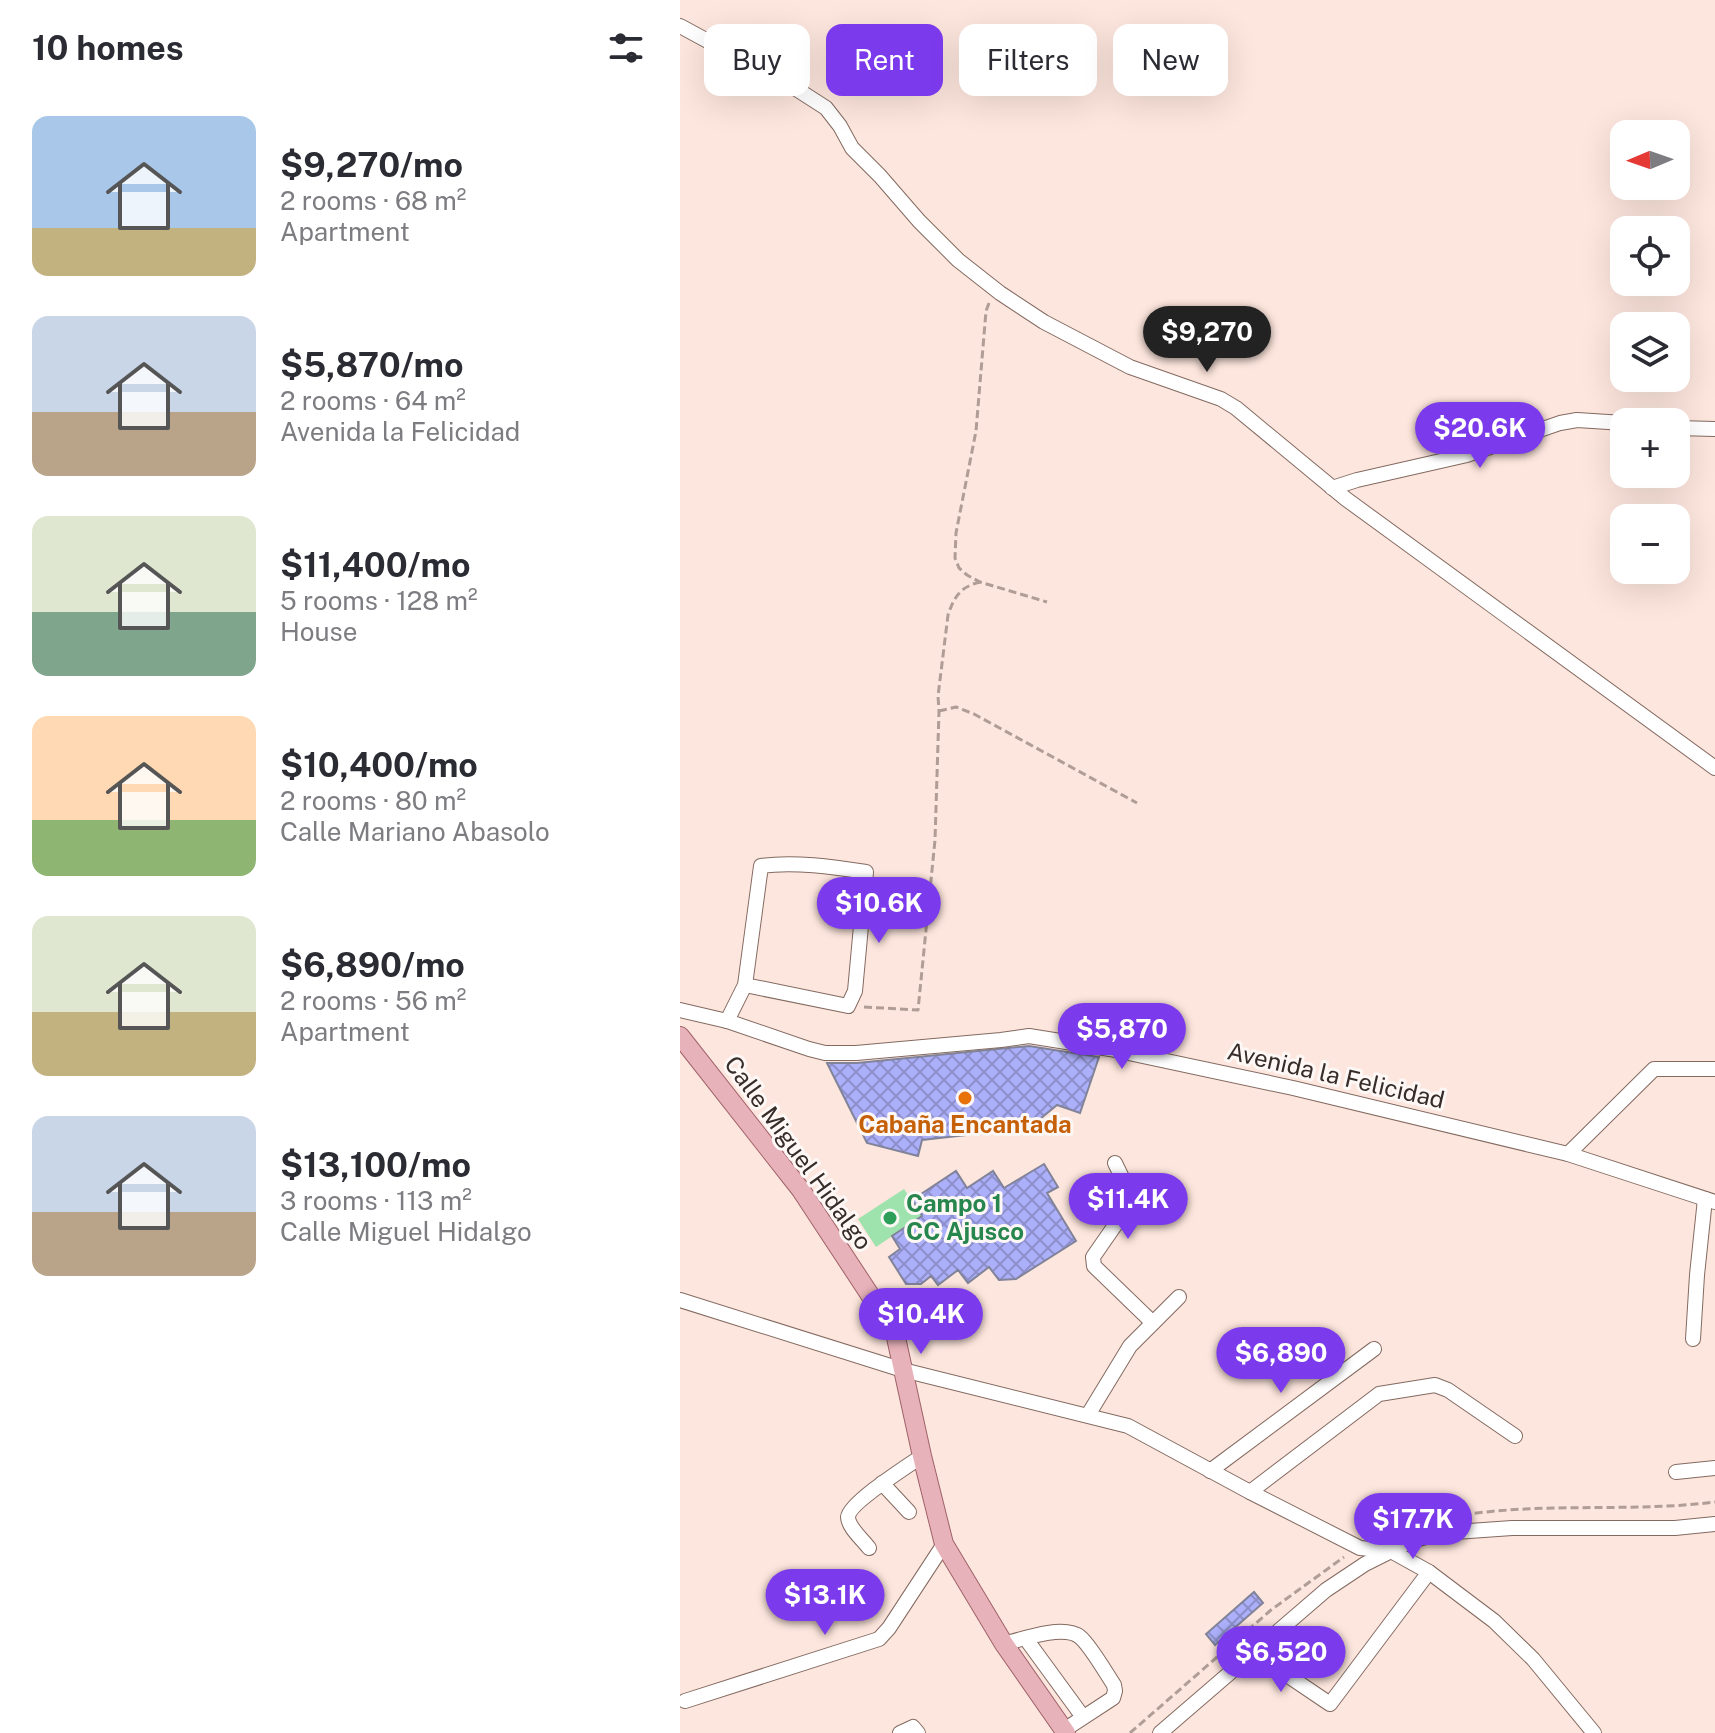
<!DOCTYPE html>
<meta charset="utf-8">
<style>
:root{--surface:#fff;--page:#f7f7f7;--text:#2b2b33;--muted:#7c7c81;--accent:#7c3aed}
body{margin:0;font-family:"Public Sans",sans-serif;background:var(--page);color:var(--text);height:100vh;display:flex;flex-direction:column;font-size:30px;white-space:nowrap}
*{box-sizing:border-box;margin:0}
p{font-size:26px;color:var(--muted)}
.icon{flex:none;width:44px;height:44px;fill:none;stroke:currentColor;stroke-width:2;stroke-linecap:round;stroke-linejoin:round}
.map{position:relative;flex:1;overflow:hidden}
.details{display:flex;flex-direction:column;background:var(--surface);width:680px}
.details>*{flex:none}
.guide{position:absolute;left:24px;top:24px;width:760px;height:72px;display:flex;gap:16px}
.needle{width:52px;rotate:268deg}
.fabs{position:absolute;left:930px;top:120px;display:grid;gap:16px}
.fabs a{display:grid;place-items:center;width:80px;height:80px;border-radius:16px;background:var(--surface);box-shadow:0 8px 32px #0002;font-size:40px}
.price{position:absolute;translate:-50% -68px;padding:0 18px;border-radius:28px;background:var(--accent);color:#fff;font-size:26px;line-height:52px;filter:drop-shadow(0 2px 4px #0008)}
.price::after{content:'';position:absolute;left:50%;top:48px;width:24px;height:18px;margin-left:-12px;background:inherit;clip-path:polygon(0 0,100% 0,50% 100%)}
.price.current{background:#222;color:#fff}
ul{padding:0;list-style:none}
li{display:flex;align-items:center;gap:24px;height:200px;padding:0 32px}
li span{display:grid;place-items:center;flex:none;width:224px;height:160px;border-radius:16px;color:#555}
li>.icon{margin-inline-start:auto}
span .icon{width:96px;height:96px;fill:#fffc;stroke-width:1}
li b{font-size:34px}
h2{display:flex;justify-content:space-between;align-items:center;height:96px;padding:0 32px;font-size:34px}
.tag{padding:0 28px;border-radius:16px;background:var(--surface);box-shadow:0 8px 32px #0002;font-size:28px;line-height:72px}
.tag.current{background:var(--accent);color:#fff}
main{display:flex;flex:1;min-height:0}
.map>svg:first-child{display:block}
</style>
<main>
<section class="details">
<h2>10 homes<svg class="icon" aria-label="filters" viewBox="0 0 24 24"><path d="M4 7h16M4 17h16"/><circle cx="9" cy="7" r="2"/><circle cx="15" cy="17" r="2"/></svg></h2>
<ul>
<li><span style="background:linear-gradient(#a9c7e8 70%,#c2b280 0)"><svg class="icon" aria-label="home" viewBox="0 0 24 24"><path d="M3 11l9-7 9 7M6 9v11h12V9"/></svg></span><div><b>$9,270/mo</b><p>2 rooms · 68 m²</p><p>Apartment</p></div></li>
<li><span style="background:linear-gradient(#c9d6e8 60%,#b9a48a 0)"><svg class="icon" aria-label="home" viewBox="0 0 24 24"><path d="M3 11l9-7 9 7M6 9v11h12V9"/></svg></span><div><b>$5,870/mo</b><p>2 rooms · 64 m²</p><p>Avenida la Felicidad</p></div></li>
<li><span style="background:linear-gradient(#dfe7d0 60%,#7fa58c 0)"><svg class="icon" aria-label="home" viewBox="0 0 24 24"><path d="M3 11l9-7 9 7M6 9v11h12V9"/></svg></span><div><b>$11,400/mo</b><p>5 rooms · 128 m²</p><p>House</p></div></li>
<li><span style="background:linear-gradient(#ffd9b3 65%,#8fb573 0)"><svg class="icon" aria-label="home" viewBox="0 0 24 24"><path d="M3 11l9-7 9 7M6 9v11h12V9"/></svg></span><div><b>$10,400/mo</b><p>2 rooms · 80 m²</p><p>Calle Mariano Abasolo</p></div></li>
<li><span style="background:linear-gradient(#dfe7d0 60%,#c2b280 0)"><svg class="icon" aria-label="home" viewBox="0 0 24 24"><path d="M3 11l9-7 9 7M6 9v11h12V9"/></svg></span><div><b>$6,890/mo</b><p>2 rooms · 56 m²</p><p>Apartment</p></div></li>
<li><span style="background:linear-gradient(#c9d6e8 60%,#b9a48a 0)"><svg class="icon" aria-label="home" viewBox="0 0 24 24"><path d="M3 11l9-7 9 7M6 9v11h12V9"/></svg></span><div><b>$13,100/mo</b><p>3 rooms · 113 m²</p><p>Calle Miguel Hidalgo</p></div></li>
</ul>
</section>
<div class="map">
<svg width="1035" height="1733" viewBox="0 0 1035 1733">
<defs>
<pattern id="building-cross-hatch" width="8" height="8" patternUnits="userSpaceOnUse" patternTransform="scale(2)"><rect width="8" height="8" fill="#acb0fa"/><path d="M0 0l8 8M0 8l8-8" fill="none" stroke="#8d8fca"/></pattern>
</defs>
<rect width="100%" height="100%" fill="#fde6dd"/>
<!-- green -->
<path fill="#9ee2ae" d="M224 1189 242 1216 196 1247 178 1219Z"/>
<!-- building -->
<g fill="url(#building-cross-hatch)" stroke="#818399" stroke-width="2">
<path d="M349 1046 419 1057 400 1113 377 1105 349 1128 242 1140 238 1156 187 1143 147 1063H177Z"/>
<path d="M364 1164 378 1187 367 1193 396 1241 336 1279 319 1280 309 1267 288 1283 278 1270 258 1285 251 1276 241 1284H226L209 1257 220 1249 212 1236 242 1216 232 1200 276 1171 287 1188 313 1171 324 1188Z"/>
<path d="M574 1592 583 1603 535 1645 526 1634Z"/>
</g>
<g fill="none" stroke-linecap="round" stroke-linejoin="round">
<defs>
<g id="minor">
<path d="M0 26 118 90 146 108 160 126 172 148 200 176 239 221 278 260 320 293 364 322 450 367 541 399 556 408 666 499 1035 768"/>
<path d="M996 428 1035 429"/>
<path d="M652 488 677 480 787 455 880 423 897 420 944 423"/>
<path d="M0 1010 47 1021 129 1049 145 1053H176L321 1040 349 1036 430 1049 613 1088 888 1154 1035 1202"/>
<path d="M47 1021 65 985 81 866C113 861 154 867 186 872L175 991 168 1006 65 985"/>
<path d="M888 1154 974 1069H1035"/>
<path d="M435 1163 449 1192 447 1208 413 1257 414 1266 473 1323"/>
<path d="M0 1300 223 1370 448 1426 570 1492 680 1548 711 1551 749 1572 814 1621 853 1659 914 1733"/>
<path d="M1013 1339 1017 1275 1025 1199"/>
<path d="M408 1415 450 1346 499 1297"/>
<path d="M530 1471 694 1349"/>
<path d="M996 1472 1035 1468"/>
<path d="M202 1483 229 1512"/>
<path d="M570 1492 699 1394 755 1385 768 1390 835 1436"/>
<path d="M189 1548C183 1540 168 1527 168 1517 169 1503 229 1465 242 1456"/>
<path d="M346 1639 403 1717"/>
<path d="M324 1644C342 1639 384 1624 400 1637 410 1645 426 1673 434 1685L435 1691 433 1698 384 1730"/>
<path d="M573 1652 650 1704 749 1572"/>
<path d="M5 1701 199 1639 209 1628 264 1544"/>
<path d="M220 1733 233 1727 238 1733"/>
<path d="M480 1733 646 1590 685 1564 731 1541 761 1533 832 1528H995L1035 1524"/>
</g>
<path id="major" d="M0 1036 121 1190 215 1333 242 1456 264 1544 324 1644 386 1733"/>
</defs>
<!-- minor casing -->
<use href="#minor" stroke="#836a61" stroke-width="16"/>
<!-- major casing -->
<use href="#major" stroke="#9f6269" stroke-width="20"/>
<!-- path -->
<g stroke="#af9d96" stroke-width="3" stroke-dasharray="8 4" stroke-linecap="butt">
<path d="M309 303 306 311 296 431 276 533 275 558 279 568 287 575 300 582 367 602"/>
<path d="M259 711 276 707 294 714 457 803"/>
<path d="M184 1007 238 1010 255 840 259 711 258 696 268 615C274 597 280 587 300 582"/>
<path d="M771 1517C858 1501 948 1513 1035 1502"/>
<path d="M450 1733 591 1610 664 1557"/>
</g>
<!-- minor -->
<use href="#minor" stroke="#fff" stroke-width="14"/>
<!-- major -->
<use href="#major" stroke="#e8b2ba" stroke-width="18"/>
</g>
<!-- markers -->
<circle fill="#e8710a" stroke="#fdf7f5" stroke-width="3" cx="285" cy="1098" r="8"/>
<circle fill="#2e9e5b" stroke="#fdf7f5" stroke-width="3" cx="210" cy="1218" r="8"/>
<g text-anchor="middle" stroke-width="6" stroke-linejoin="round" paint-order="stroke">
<!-- street labels -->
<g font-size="24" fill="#362c28" stroke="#fdf7f5">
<text transform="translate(656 1076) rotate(13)" y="8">Avenida la Felicidad</text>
<text transform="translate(118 1153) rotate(54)" y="8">Calle Miguel Hidalgo</text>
</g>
<!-- food labels -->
<g font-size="24" font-weight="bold" fill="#c56008" stroke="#fdf7f5">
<text x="285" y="1133">Cabaña Encantada</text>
</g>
<!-- leisure labels -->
<g font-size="24" font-weight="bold" fill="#27864d" stroke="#fdf7f5" text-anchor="start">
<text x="226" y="1212">Campo 1<tspan x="226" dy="28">CC Ajusco</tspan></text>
</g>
</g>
</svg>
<div class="fabs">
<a><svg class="needle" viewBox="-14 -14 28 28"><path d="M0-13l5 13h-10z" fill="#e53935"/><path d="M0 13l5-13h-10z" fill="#7c7c81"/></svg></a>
<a><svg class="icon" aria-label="locate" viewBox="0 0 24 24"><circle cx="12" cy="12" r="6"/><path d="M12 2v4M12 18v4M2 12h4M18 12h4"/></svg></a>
<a><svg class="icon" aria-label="layers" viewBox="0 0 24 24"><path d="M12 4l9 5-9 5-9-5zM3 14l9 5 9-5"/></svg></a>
<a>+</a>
<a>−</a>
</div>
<b class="price current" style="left:527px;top:374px">$9,270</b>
<b class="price" style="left:800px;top:470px">$20.6K</b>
<b class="price" style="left:199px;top:945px">$10.6K</b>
<b class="price" style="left:442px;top:1071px">$5,870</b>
<b class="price" style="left:448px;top:1241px">$11.4K</b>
<b class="price" style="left:241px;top:1356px">$10.4K</b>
<b class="price" style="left:601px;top:1395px">$6,890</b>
<b class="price" style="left:733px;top:1561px">$17.7K</b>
<b class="price" style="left:145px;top:1637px">$13.1K</b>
<b class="price" style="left:601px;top:1694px">$6,520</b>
<div class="guide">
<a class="tag">Buy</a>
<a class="tag current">Rent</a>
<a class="tag">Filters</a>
<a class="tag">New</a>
</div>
</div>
</main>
